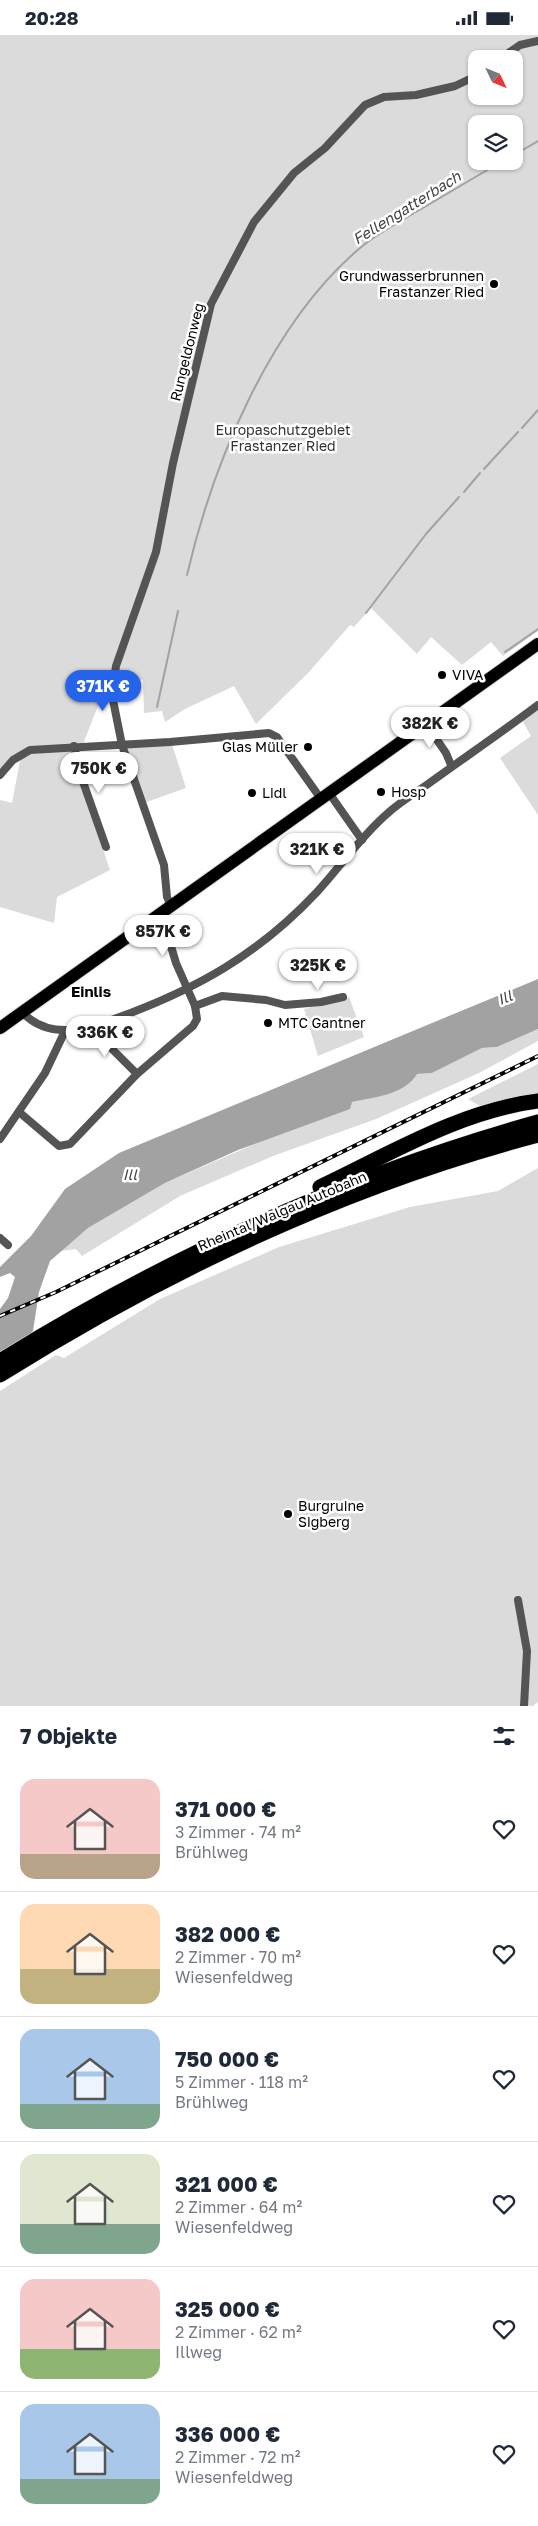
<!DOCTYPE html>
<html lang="de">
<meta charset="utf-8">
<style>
:root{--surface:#fff;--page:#f2f2f3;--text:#1f2937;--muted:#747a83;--line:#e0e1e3;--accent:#2563eb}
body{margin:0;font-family:"Golos Text",sans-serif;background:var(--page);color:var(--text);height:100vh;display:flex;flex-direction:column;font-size:19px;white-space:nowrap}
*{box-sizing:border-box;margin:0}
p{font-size:16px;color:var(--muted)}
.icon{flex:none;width:28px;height:28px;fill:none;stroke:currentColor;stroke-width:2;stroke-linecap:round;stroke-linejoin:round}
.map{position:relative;height:1671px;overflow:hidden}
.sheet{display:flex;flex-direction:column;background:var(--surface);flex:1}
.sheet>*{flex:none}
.needle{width:32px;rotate:133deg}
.fabs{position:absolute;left:468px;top:15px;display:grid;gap:10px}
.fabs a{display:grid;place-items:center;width:55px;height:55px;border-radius:10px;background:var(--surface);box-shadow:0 1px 4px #0004;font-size:25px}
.price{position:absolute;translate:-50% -42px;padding:0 11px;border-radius:18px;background:#fff;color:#222;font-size:16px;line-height:32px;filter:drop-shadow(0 1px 2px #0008)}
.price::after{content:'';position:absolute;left:50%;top:30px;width:15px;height:11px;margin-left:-8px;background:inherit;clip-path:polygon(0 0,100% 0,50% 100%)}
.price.on{background:var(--accent);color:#fff}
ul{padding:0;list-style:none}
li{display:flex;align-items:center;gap:15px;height:125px;padding:0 20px}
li+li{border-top:1px solid var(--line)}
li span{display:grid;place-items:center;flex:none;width:140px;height:100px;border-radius:15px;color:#555}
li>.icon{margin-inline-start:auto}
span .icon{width:60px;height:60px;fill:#fffc;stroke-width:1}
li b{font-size:21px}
h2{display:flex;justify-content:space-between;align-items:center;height:60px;padding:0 20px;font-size:21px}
.status{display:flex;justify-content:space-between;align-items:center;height:35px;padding:0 25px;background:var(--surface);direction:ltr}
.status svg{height:14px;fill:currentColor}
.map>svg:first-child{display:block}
</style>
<div class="status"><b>20:28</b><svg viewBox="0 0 49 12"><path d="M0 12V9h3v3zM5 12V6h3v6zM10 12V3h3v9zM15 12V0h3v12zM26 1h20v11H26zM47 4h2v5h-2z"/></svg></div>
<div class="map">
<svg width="538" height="1671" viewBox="0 0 538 1671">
<rect width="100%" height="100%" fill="#fff"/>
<!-- green -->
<g fill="#dbdbdb" fill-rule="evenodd">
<path d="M0 0H538V596L503 621 491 607 462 630 431 602 417 619 371 573 354 592 350 590 309 637 256 689 234 651 185 674 165 687 162 676 144 678 143 645 111 638 83 709 72 710 79 743 110 835 57 862 54 888 0 872V765L12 768 22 715 0 736ZM476 24H514V61H476ZM476 89H514V126H476Z"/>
<path d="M538 673V780L500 723 531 701 522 685Z"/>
<path d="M170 703 186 753 141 769 117 708Z"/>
<path d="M349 962 364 1002 318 1021 304 974Z"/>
<path d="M538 994V1006L479 1038 376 1084 273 1121 180 1161 82 1221 76 1214 60 1216 88 1193 165 1148 352 1067 396 1056 417 1039 432 1038 482 1013 497 1012Z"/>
<path d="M538 1029V1060L516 1062 480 1071 468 1064Z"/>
<path d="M538 1133V1667L533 1671H0V1356L56 1320 64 1323 160 1264 279 1212 410 1172 498 1156Z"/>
</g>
<!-- water -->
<path fill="#a2a2a2" d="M538 944V994L497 1012 482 1013 432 1038 417 1039C404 1060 375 1062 352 1067L350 1074 238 1115 165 1148 88 1193 50 1226 39 1257 33 1296 0 1339V1274L8 1263 15 1242 10 1238 0 1242V1232L31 1201 65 1154 119 1118Z"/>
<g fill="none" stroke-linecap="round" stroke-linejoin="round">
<!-- stream -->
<g stroke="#a2a2a2" stroke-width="2">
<path d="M514 120 538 106"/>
<path d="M522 393 538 375"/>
<path d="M484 434 518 397"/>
<path d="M464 457 480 438"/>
<path d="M187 540C213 428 270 289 360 213 376 199 396 189 414 178 444 161 473 143 503 126"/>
<path d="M366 578 426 499 459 462"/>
<path d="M505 617 538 594"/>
<path d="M157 672 178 576"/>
</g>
<defs>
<path id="primary" d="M0 993 538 609"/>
<g id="highway">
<path d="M320 1152C390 1119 460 1076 538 1066"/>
<path d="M0 1326C168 1222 348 1140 538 1087"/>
<path d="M0 1340C166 1236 348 1150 538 1100"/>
</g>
</defs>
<!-- primary casing -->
<use href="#primary" stroke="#dbdbdb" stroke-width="14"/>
<!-- highway casing -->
<use href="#highway" stroke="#dbdbdb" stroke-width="16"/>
<!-- street -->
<g stroke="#545454" stroke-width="8">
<path d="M500 24 520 10 538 6"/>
<path d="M426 689 446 718 451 730"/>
<path d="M74 711 82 744 106 812"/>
<path d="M0 740 13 725 30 715 170 707 269 698 277 702 321 764"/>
<path d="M329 758 362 805"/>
<path d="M171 871 167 862 164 830 122 710 112 660 116 631 156 517 173 428 211 269 254 187 294 138 325 113 365 70 384 62 416 60 455 51 476 41"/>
<path d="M195 971 222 961 266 965 285 970 321 967 343 962"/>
<path d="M22 977C48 1005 86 995 117 983 197 954 259 919 317 857 341 831 361 801 388 778 400 767 414 759 428 749 464 723 502 697 538 670"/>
<path d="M97 991 109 1011 137 1039"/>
<path d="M19 1077 59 1111 70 1109 137 1039 193 991 197 984 195 971 176 928 161 878"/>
<path d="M0 1104 45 1038 65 996"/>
<path d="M0 1203 8 1210"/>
<path d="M518 1565 527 1616 524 1671"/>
</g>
<!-- primary -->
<use href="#primary" stroke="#000" stroke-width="12"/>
<!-- highway -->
<use href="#highway" stroke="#000" stroke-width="15"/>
<defs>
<path id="rail" d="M0 1281 56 1257 538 1021"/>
</defs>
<!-- rail casing -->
<use href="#rail" stroke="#000" stroke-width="4"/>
<!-- rail -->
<use href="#rail" stroke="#fff" stroke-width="2" stroke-dasharray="5.5" stroke-linecap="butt"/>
</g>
<!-- markers -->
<g fill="#000" stroke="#fff" stroke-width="2">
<circle cx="494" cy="249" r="5"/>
<circle cx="442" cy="640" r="5"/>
<circle cx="308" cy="712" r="5"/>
<circle cx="381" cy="757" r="5"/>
<circle cx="252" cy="758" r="5"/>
<circle cx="268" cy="988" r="5"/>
<circle cx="288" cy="1479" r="5"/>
</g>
<g text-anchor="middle" stroke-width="5" stroke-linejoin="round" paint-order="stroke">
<!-- poi labels -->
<g font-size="14" fill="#000" stroke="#fff" text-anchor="start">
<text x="484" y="246" text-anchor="end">Grundwasserbrunnen<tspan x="484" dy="16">Frastanzer Ried</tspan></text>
<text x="452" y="645">VIVA</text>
<text x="298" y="717" text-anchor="end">Glas Müller</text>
<text x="391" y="762">Hosp</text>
<text x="262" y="763">Lidl</text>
<text x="278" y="993">MTC Gantner</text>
<text x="298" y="1476">Burgruine<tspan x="298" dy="16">Sigberg</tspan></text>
</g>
<!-- street labels -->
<g font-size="14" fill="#000" stroke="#fff">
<text transform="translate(187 317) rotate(-76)" y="5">Rungeldonweg</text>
<text transform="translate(282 1176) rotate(-23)" y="5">Rheintal/Walgau Autobahn</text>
</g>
<!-- park labels -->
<g font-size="14" fill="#323232" stroke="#fff">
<text x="283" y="400">Europaschutzgebiet<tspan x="283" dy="16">Frastanzer Ried</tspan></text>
</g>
<!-- water labels -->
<g font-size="15" font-style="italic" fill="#434343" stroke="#fff">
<text transform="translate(407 173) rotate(-32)" y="5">Fellengatterbach</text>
<text transform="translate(505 963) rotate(-22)" y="5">Ill</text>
<text x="130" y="1145">Ill</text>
</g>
<!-- neighbourhood labels -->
<g font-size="15" font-weight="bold" fill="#000" stroke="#fff">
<text x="91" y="962">Einlis</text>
</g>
</g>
</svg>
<div class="fabs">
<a><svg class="needle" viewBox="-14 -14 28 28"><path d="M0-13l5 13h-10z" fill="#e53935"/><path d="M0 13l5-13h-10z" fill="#747a83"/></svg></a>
<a><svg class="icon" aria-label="layers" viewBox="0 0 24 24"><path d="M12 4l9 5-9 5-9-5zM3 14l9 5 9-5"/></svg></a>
</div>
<b class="price on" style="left:103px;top:677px">371K €</b>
<b class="price" style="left:430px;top:714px">382K €</b>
<b class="price" style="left:99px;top:759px">750K €</b>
<b class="price" style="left:317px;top:840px">321K €</b>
<b class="price" style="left:163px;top:922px">857K €</b>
<b class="price" style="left:318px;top:956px">325K €</b>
<b class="price" style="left:105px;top:1023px">336K €</b>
</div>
<section class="sheet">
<h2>7 Objekte<svg class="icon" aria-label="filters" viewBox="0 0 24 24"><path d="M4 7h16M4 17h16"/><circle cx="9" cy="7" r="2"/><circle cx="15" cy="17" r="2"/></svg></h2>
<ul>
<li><span style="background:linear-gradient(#f6c9c9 75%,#b9a48a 0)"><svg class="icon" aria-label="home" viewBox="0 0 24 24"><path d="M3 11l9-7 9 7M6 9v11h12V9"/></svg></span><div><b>371 000 €</b><p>3 Zimmer · 74 m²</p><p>Brühlweg</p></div><svg class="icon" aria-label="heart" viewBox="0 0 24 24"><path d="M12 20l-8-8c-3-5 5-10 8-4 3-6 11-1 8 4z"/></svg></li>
<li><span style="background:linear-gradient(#ffd9b3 65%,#c2b280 0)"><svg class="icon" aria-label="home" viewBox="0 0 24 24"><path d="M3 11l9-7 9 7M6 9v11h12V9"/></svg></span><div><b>382 000 €</b><p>2 Zimmer · 70 m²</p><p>Wiesenfeldweg</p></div><svg class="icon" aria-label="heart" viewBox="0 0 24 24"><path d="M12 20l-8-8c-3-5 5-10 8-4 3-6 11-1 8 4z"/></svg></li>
<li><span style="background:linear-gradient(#a9c7e8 75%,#7fa58c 0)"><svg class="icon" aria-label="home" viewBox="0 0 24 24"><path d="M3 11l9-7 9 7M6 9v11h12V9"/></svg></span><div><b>750 000 €</b><p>5 Zimmer · 118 m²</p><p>Brühlweg</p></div><svg class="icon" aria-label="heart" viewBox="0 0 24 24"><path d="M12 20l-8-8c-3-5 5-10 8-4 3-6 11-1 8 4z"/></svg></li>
<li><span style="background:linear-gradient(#dfe7d0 70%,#7fa58c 0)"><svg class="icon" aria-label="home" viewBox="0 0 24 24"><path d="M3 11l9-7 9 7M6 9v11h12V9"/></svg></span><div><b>321 000 €</b><p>2 Zimmer · 64 m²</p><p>Wiesenfeldweg</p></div><svg class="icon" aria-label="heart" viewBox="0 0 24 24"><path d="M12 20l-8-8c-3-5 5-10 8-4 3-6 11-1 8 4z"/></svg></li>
<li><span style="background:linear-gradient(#f6c9c9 70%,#8fb573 0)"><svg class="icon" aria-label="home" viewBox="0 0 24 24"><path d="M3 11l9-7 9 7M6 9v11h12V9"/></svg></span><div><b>325 000 €</b><p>2 Zimmer · 62 m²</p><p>Illweg</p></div><svg class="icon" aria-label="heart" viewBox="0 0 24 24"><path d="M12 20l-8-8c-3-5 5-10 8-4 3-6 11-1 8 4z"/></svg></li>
<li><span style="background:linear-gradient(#a9c7e8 75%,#7fa58c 0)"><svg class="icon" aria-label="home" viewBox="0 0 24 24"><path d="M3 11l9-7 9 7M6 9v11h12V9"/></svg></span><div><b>336 000 €</b><p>2 Zimmer · 72 m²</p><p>Wiesenfeldweg</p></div><svg class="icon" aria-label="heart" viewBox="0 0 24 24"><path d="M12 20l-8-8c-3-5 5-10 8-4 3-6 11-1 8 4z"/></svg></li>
</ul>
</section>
